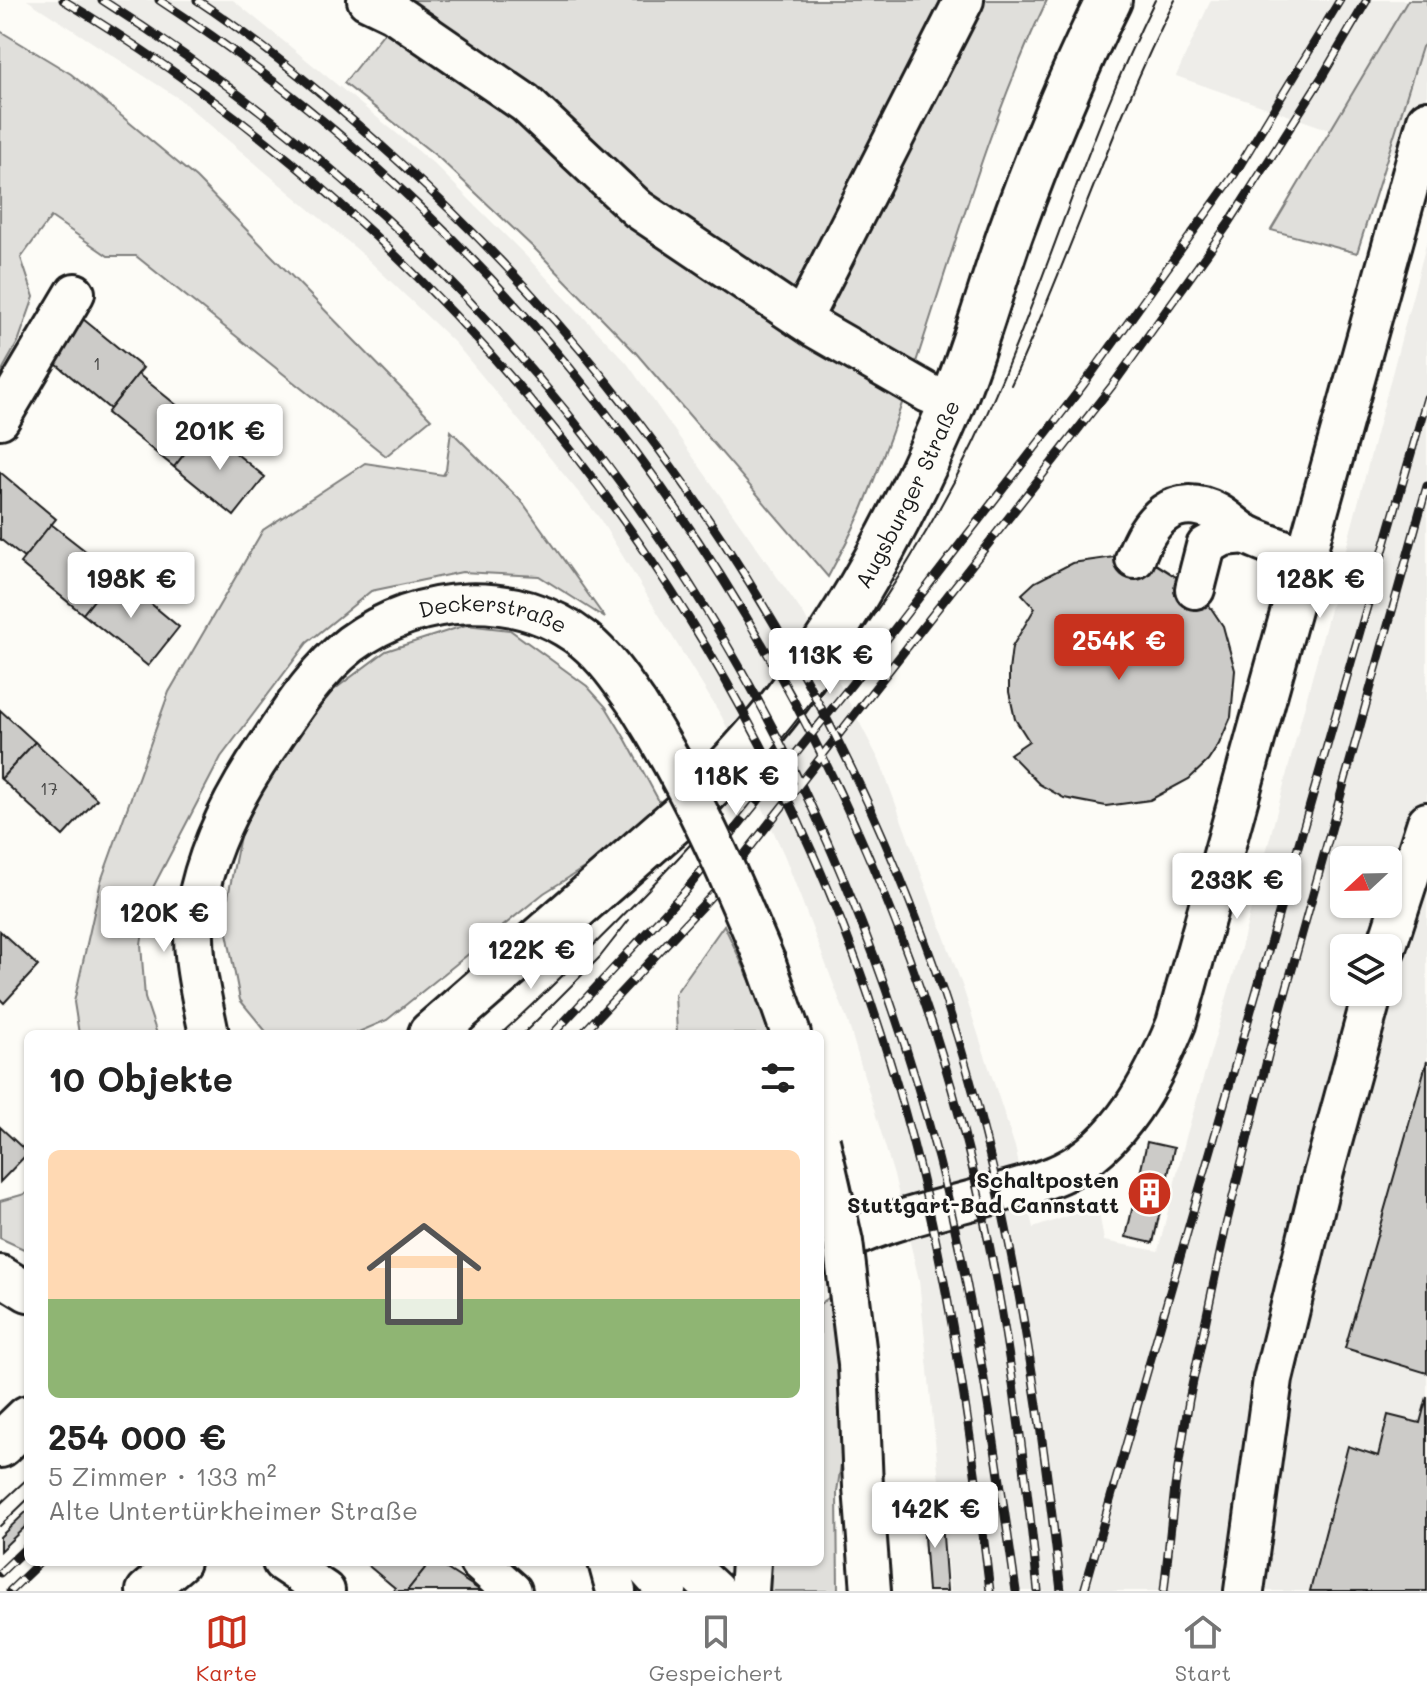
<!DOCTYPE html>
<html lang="de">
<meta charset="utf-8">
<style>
:root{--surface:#fff;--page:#f2f2f2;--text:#222;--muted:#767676;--line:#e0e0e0;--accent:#c8321e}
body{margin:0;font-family:Mali,sans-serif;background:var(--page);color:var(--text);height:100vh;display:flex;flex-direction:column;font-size:30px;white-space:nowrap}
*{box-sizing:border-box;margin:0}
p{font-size:26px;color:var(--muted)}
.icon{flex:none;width:44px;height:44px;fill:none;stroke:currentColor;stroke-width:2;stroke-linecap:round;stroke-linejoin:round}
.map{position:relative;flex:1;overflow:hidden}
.sheet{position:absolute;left:24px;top:1030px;width:800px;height:536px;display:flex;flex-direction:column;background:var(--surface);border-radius:12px;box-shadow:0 2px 6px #0004}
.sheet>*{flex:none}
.needle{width:52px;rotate:248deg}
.tools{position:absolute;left:1330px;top:846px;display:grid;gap:16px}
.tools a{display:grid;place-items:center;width:72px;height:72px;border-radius:12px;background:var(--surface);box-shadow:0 2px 6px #0004;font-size:40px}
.price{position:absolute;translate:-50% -68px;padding:0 18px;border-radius:8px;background:#fff;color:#222;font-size:26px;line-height:52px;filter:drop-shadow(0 2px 4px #0008)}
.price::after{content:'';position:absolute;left:50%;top:48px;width:24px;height:18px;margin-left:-12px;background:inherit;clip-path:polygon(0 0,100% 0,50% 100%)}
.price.active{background:var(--accent);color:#fff}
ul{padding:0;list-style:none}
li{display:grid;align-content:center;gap:16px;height:424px;padding:0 24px}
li+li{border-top:2px solid var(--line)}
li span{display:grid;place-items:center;height:248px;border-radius:12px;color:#555}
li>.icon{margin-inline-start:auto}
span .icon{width:144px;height:144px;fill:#fffc;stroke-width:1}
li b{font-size:34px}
h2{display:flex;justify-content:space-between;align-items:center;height:96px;padding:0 24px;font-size:34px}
.tabs{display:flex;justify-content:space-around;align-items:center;height:112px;border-top:2px solid var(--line);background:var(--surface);font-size:22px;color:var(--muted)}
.tabs a{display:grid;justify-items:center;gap:4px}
.tabs .active{color:var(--accent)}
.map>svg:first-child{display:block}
</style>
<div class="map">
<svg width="1427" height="1591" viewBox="0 0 1427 1591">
<rect width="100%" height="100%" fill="#fdfcf7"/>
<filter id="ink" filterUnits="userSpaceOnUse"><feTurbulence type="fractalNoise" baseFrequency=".0125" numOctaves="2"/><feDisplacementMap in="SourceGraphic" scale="16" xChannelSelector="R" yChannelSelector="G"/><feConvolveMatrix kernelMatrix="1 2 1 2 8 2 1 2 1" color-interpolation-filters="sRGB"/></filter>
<g filter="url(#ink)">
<!-- built -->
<g fill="#eeede9" fill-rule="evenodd">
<path d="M27 0H233L433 163 525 255 627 363 804 615 881 764 962 985 1015 1147 1033 1228 1098 1206 1104 1241 1158 1251 1186 1137 1238 959 1427 241V1591H950L919 1280 895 1179 848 1022 785 857 722 717 598 516 455 343 359 251 178 98ZM1344 860H1388V904H1344ZM1344 948H1388V992H1344Z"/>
<path d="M1211 0H1427V164L1176 76Z"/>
</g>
<!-- green -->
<g fill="#e0dfdb" stroke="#7e7e7c" stroke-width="2">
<path d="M381 0H1047C969 162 932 341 863 507 853 531 840 554 828 577L636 353 537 251 439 158 344 83 401 11Z"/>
<path d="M1408 0H1427V42L1422 47 1357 253 1271 230Z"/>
<path d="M0 31 71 74 196 178 431 419 386 456 136 256H108L51 217 21 258 34 297 18 342 0 374Z"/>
<path d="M451 431 523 503 605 618 539 576 462 572 371 591 307 643 221 757 149 895 141 944 145 998 157 1034H79L74 1002 101 881 169 692 263 530 365 463 443 475 446 470Z"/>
<path d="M466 625 510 630 587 686 606 707 626 740 667 816 544 893 387 1020 354 1034H268L240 1000 224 917 240 836 278 760 331 692 386 651Z"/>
<path d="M724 925 775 1034H677L675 994Z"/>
<path d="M28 1193V1251L0 1238V1201Z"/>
<path d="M831 1296 846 1429 837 1492 838 1591H769L770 1562H820V1304Z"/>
</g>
<!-- building -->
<g fill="#cccbc8" stroke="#1c1c1c" stroke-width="2">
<path d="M83 319 143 368 110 409 50 359Z"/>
<path d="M138 374 205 428 174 467 107 413Z"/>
<path d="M205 428 265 477 234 516 174 467Z"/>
<path d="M0 472 56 519 24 558 0 539Z"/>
<path d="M51 524 115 574 83 614 20 563Z"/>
<path d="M1114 557 1157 565 1195 589 1209 605 1223 626 1235 670 1231 717 1219 744 1208 761 1189 779 1150 800 1106 806 1064 798 1039 784 1010 754 1029 741 1015 719 1009 692V671L1012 647 1035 608 1022 594 1035 582 1072 563Z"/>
<path d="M115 574 179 627 148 666 83 614Z"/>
<path d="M0 710 35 742 1 779 0 778Z"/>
<path d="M35 742 97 799 63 836 1 779Z"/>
<path d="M0 931 38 966 4 1003 0 999Z"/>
<path d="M1427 1061V1373L1345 1348Z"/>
<path d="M0 1127 28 1153 0 1182Z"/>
<path d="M1147 1142 1174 1148 1153 1243 1126 1237Z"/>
<path d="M1427 1397V1591H1310L1348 1446 1378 1456 1388 1415 1420 1423Z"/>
<path d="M941 1508 947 1591H928L922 1509Z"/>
<path d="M28 1510V1524L0 1551V1537Z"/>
<path d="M364 1562H430L407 1591H393L395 1588Z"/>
<path d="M430 1562H436L481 1591H407Z"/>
</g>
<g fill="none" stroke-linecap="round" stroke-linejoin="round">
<defs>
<g id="minor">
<path d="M367 0 394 13 525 103 638 209 815 328 928 393 952 403"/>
<path d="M802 319 964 0"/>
<path d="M0 419 75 293"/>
<path d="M1135 559C1148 521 1174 490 1217 513 1228 519 1237 529 1248 535 1266 544 1287 550 1306 557"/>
<path d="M1195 589 1206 546 1224 536 1246 534"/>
<path d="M1386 948 1427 822"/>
<path d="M766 963 791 1034"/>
<path id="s1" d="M209 1034C201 994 189 948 196 908 206 850 234 795 267 747 291 711 316 671 351 644 418 594 516 587 584 640 606 658 622 682 638 705"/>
<path d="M820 1254C874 1222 939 1210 999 1193 1020 1187 1043 1182 1063 1172 1120 1144 1153 1080 1176 1024L1427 120"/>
<path d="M0 1275 28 1292"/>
<path d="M858 1364 863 1487 871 1591"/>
<path d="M282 1562 325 1591"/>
<path d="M479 1562 512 1591"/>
<path d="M608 1562 616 1591"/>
<path d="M641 1562 667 1591"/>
<path d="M684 1562 715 1591"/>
<path d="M146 1591 180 1562"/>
<path d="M749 1591 751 1562"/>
<path d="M1244 1591 1273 1379 1320 1186 1373 992"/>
</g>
<g id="major">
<path id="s2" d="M431 1034 684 813C719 777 755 741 785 701 853 611 907 509 951 406 974 350 990 291 1010 234 1039 154 1071 76 1109 0"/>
<path d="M0 1445 28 1418"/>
</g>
</defs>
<!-- minor casing -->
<use href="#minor" stroke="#1c1c1c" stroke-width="44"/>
<!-- major casing -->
<use href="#major" stroke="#1c1c1c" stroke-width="50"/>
<!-- minor -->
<use href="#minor" stroke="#fdfcf7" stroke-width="38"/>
<!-- major -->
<use href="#major" stroke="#fdfcf7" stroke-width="44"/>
<!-- tram -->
<g stroke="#1c1c1c" stroke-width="2">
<path d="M1011 385C1070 258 1112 124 1175 0"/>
<path d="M501 1034C683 865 864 669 973 444 1042 300 1083 143 1155 0"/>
<path d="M523 1034 600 957 629 920"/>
<path d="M0 1504 28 1478"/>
<path d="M0 1526 28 1499"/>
</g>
<defs>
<g id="rail">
<path d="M63 0C457 236 757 622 890 1062 943 1234 969 1413 990 1591"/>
<path d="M102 0C529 270 809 672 938 1158 975 1300 995 1446 1016 1591"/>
<path d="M159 0C529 242 799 615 935 1033 993 1213 1019 1403 1038 1591"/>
<path d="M197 0C268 47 333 102 396 159 646 385 834 672 943 992 1008 1185 1038 1389 1061 1591"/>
<path d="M553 1034 686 890 852 684 1084 384 1234 175 1340 0"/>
<path d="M582 1034 716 891 1112 386 1229 223 1322 77 1367 0"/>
<path d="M0 1573 28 1546"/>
<path d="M10 1591 40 1562"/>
<path d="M1084 1591 1427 398"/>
<path d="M1164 1591 1175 1487 1189 1400 1226 1225 1270 1048 1427 486"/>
</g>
</defs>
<!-- rail casing -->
<use href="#rail" stroke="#1c1c1c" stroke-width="9"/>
<!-- rail -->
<use href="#rail" stroke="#fdfcf7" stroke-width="6" stroke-dasharray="18" stroke-linecap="butt"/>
<defs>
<g id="minor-bridge">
<path d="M638 705C690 787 729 874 766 963"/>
<path d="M820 1141 843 1242 858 1364"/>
</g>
</defs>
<!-- minor-bridge casing -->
<use href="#minor-bridge" stroke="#1c1c1c" stroke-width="44" stroke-linecap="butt"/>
<!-- minor-bridge -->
<use href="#minor-bridge" stroke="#fdfcf7" stroke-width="38"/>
</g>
</g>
<!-- icons -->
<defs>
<symbol id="building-disc" viewBox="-11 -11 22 22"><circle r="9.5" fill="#c8321e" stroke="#fdfcf7"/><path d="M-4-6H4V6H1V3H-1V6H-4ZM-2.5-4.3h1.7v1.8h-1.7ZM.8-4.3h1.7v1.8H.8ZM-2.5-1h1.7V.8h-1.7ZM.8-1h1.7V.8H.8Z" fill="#fff"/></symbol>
</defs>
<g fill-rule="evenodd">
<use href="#building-disc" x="1124" y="1168" width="51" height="51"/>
</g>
<g text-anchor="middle" stroke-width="6" stroke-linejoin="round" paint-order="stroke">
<!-- number labels -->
<g font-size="18" fill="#484847">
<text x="97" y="370">1</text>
<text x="49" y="795">17</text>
</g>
<!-- street labels -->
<g font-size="22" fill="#1c1c1c" stroke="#fdfcf7">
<text dy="8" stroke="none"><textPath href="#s2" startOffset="728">Augsburger Straße</textPath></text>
<text dy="8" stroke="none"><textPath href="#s1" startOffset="590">Deckerstraße</textPath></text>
</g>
<!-- poi labels -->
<g font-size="22" font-weight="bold" fill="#1c1c1c" stroke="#fdfcf7" text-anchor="end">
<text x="1119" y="1188">Schaltposten<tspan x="1119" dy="25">Stuttgart-Bad Cannstatt</tspan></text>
</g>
</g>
</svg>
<div class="tools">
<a><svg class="needle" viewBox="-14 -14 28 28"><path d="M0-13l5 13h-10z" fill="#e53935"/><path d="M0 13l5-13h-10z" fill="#767676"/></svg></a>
<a><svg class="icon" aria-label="layers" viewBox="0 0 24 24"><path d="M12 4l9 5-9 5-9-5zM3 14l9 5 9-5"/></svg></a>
</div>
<b class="price" style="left:220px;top:472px">201K €</b>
<b class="price" style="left:131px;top:620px">198K €</b>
<b class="price" style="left:1320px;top:620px">128K €</b>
<b class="price active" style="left:1119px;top:682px">254K €</b>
<b class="price" style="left:830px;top:696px">113K €</b>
<b class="price" style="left:736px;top:817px">118K €</b>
<b class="price" style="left:1237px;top:921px">233K €</b>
<b class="price" style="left:164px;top:954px">120K €</b>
<b class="price" style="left:531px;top:991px">122K €</b>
<b class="price" style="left:935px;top:1550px">142K €</b>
<section class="sheet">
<h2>10 Objekte<svg class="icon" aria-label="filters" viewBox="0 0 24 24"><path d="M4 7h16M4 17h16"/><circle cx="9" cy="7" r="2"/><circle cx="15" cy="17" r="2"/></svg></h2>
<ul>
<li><span style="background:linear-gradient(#ffd9b3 60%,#8fb573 0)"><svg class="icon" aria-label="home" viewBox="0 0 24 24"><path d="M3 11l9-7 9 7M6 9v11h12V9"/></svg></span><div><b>254 000 €</b><p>5 Zimmer · 133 m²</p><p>Alte Untertürkheimer Straße</p></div></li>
</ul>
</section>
</div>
<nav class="tabs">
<a class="active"><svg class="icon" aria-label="map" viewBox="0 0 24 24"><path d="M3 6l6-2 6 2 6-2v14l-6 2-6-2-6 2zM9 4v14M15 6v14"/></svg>Karte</a>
<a><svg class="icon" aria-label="saved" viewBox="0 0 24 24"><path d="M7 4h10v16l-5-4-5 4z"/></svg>Gespeichert</a>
<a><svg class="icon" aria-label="home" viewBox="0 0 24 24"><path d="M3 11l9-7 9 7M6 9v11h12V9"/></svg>Start</a>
</nav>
